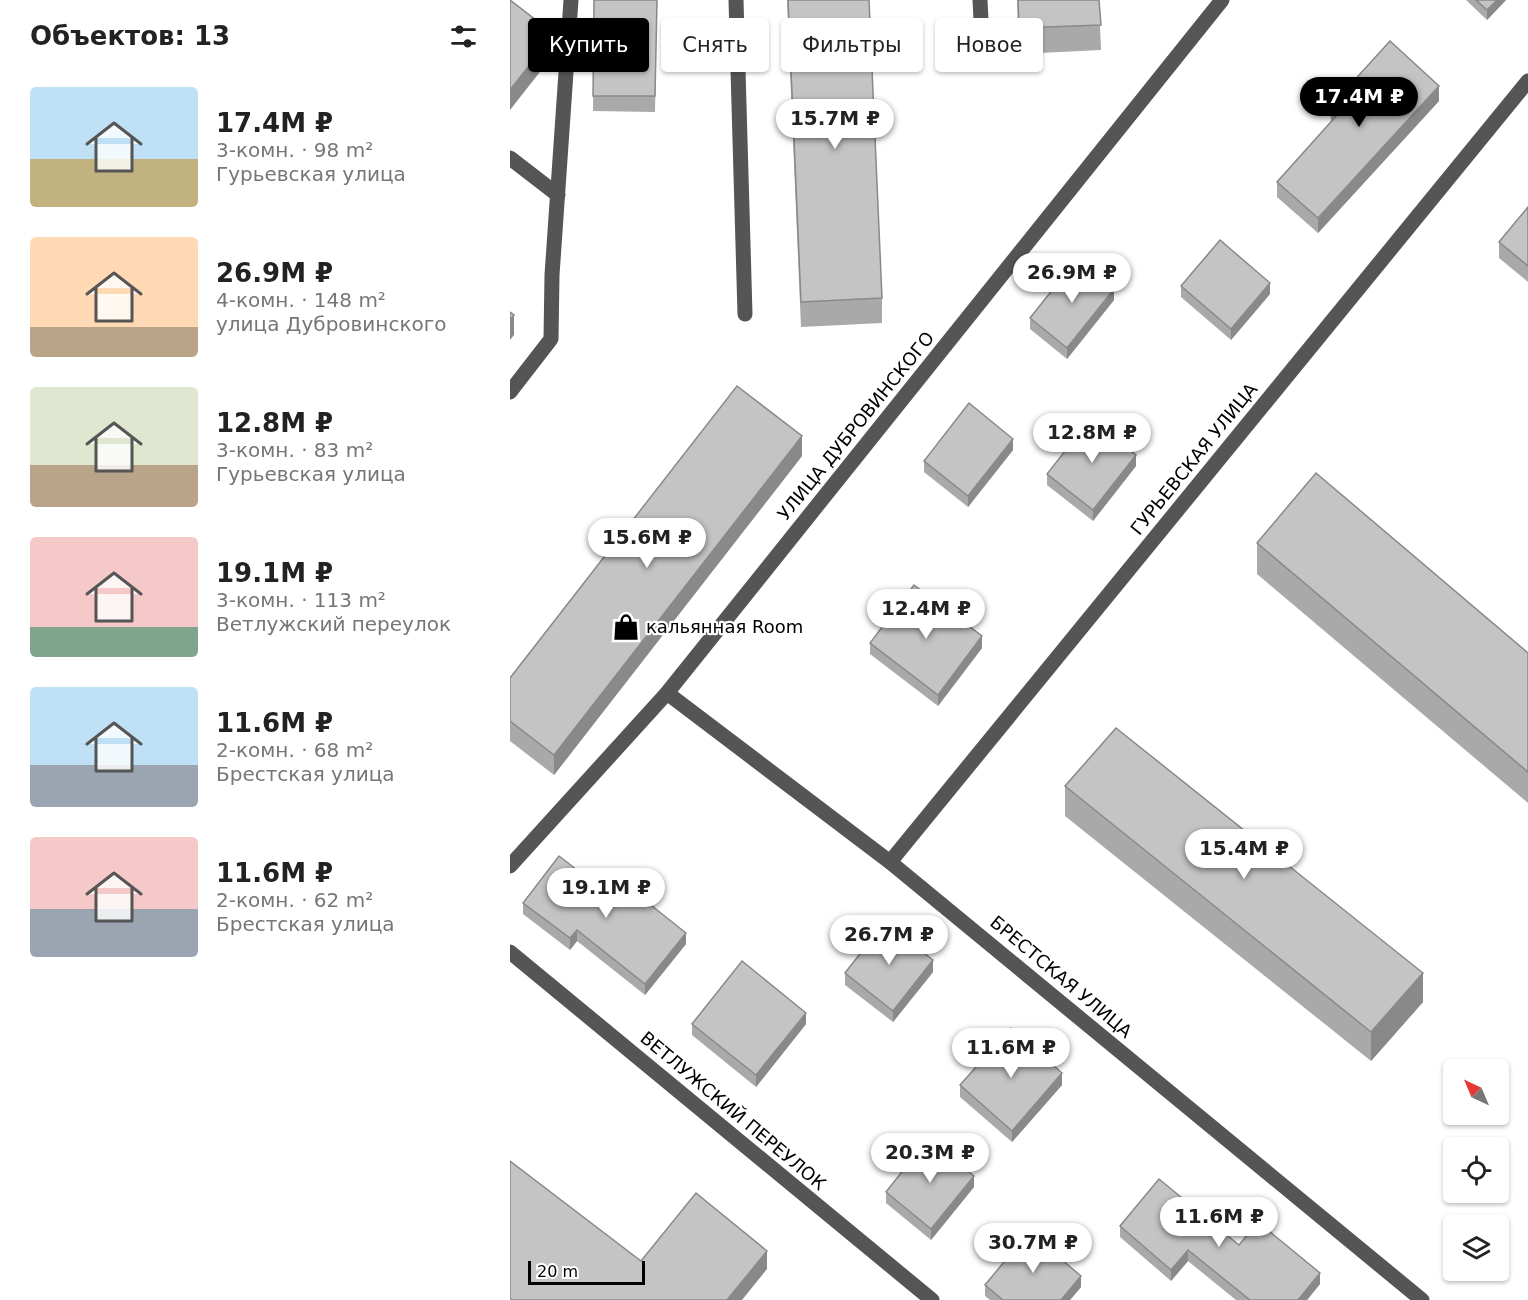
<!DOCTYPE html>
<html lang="ru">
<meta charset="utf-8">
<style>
:root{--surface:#fff;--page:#f6f6f6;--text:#222;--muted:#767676;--accent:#000}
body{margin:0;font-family:"DejaVu Sans",sans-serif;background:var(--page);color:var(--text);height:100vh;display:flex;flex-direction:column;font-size:22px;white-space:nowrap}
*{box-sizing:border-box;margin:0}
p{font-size:20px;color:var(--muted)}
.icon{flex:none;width:33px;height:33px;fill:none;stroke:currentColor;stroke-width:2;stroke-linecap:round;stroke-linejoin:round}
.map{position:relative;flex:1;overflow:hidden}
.sheet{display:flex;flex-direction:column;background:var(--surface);width:510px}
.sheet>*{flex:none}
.top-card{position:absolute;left:18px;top:18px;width:570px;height:54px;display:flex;gap:12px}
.needle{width:39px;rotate:316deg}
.buttons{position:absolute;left:933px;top:1059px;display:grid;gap:12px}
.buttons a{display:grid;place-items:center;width:66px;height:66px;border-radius:6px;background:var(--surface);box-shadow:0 2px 4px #0004;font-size:30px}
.scale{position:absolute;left:18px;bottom:15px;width:117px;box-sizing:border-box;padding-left:6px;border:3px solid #000;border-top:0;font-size:16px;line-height:21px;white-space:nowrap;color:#000;-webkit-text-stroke:4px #fff;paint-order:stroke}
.price{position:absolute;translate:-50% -51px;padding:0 14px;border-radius:21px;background:#fff;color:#222;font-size:20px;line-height:39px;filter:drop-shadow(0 2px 3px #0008)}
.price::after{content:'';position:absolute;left:50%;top:36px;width:18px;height:14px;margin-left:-9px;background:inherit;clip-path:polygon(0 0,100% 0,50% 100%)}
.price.current{background:var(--accent);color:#fff}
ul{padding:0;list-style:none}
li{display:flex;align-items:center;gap:18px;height:150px;padding:0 30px}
li span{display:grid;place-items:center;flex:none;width:168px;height:120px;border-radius:6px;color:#555}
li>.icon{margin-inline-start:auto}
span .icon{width:72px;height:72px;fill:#fffc;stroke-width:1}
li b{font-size:26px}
h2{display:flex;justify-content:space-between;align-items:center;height:72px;padding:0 30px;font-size:26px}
.chip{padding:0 21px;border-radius:6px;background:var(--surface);box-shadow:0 2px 4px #0004;font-size:21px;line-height:54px}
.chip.current{background:var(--accent);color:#fff}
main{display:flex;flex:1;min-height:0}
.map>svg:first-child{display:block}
</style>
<main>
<section class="sheet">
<h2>Объектов: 13<svg class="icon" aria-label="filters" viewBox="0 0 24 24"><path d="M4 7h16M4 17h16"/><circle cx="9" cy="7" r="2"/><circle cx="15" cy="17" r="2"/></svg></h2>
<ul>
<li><span style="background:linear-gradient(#bfe0f5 60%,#c2b280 0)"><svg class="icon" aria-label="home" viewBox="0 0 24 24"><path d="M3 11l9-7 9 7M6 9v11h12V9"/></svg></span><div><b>17.4M ₽</b><p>3-комн. · 98 m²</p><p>Гурьевская улица</p></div></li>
<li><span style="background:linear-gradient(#ffd9b3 75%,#b9a48a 0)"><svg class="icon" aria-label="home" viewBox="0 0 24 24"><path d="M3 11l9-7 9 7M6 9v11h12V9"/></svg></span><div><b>26.9M ₽</b><p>4-комн. · 148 m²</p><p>улица Дубровинского</p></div></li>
<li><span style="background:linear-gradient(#dfe7d0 65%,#b9a48a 0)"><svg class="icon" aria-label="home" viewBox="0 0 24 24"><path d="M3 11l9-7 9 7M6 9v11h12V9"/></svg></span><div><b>12.8M ₽</b><p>3-комн. · 83 m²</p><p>Гурьевская улица</p></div></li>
<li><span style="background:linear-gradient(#f6c9c9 75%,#7fa58c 0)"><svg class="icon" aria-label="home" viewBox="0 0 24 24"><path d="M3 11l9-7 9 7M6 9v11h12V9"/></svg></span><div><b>19.1M ₽</b><p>3-комн. · 113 m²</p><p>Ветлужский переулок</p></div></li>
<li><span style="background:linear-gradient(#bfe0f5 65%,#9aa5b1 0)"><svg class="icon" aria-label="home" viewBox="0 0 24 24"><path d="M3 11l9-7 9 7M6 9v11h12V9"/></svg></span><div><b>11.6M ₽</b><p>2-комн. · 68 m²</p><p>Брестская улица</p></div></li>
<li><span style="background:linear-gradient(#f6c9c9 60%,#9aa5b1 0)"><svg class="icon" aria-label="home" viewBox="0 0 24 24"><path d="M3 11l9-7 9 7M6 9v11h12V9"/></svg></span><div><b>11.6M ₽</b><p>2-комн. · 62 m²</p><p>Брестская улица</p></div></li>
</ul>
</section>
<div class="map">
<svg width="1018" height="1300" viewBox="0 0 1018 1300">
<rect width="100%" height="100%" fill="#fff"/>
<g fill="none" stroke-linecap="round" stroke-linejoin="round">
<!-- minor -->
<g stroke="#555" stroke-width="15">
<path d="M226 0 235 314"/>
<path d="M470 0 473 60"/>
<path d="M0 158 48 195"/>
<path d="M0 392 41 339 42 275 61 0"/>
<path d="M157 693 380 862 912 1300"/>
<path d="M380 862 1018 81"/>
<path d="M0 866 157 693 712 0"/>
<path d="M0 952 422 1300"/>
</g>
</g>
<!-- wall -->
<g fill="#a9a9a9">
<path d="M84 0H147L145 112 83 111Z"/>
<path d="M277 0H359L372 298V323L291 327Z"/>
<path d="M507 0H589L591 50 509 54Z"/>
<path d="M956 0H996L977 20Z"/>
<path d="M929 101 808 233 767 197V182L821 122 820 107Z"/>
<path d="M1018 207V282L989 258V242Z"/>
<path d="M671 286 760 294 721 340 671 297Z"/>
<path d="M604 300 557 359 520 329V318Z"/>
<path d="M503 450 458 507 414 472V461Z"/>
<path d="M292 456 44 775 0 741V678Z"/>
<path d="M626 466 583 521 537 485V474Z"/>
<path d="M747 543 1018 653V803L747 574Z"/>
<path d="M360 643 472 648 428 706 360 654Z"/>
<path d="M555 786 913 1002 861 1061 555 816Z"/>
<path d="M106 900 176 944 135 995 67 941 60 950 13 914V903Z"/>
<path d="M423 972 383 1022 335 985V973Z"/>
<path d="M182 1024H296L246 1087 182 1035Z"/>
<path d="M450 1085H552L502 1142 450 1097Z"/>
<path d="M464 1187 421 1240 376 1203V1192Z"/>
<path d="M610 1226 729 1245 810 1284 797 1300H726L678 1261 661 1281 610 1237Z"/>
<path d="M475 1285 571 1287 560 1300H480L475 1296Z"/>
</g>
<!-- shaded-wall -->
<g fill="#898989">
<path d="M987 0H996L977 20V10Z"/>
<path d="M44 34V54L0 110V90Z"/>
<path d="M929 86V101L808 233V218Z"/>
<path d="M760 283V294L721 340V329Z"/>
<path d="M604 289V300L557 359V348Z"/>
<path d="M4 315V335L0 340V320Z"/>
<path d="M292 436V456L44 775V755Z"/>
<path d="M503 439V450L458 507V496Z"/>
<path d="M626 455V466L583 521V510Z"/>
<path d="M472 636V648L428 706V695Z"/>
<path d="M67 930V941L60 950V938Z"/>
<path d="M176 933V944L135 995V984Z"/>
<path d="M423 960V972L383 1022V1011Z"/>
<path d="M913 973V1002L861 1061V1032Z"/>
<path d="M296 1013V1024L246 1087V1075Z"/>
<path d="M552 1073V1085L502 1142V1131Z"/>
<path d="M464 1176V1187L421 1240V1229Z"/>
<path d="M678 1250V1261L661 1281V1270Z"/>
<path d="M257 1251V1269L232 1300H217Z"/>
<path d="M810 1273V1284L797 1300H788Z"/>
<path d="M571 1276V1287L560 1300H551Z"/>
</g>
<!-- building -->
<g fill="#c4c4c4" stroke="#898989" stroke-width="1.5">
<path d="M0 0 44 34 0 90Z"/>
<path d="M84 0H147L145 96H83Z"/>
<path d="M278 0H359L372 298 291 302Z"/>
<path d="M508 0H589L591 25 509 28Z"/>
<path d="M966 0H987L977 10Z"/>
<path d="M880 41 929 86 808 218 767 182 828 114 820 107Z"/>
<path d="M1018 207V266L989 242Z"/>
<path d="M710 240 760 283 721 329 671 286Z"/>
<path d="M567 259 604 289 557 348 520 318Z"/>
<path d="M0 312 4 315 0 320Z"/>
<path d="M227 386 292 436 44 755 0 721V678Z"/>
<path d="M459 403 503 439 458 496 414 461Z"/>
<path d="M580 419 626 455 583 510 537 474Z"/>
<path d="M806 473 1018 653V772L747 543Z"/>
<path d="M404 585 472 636 428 695 360 643Z"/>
<path d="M606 728 913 973 861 1032 555 786Z"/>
<path d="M49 856 106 900 117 886 176 933 135 984 67 930 60 938 13 903Z"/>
<path d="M375 922 423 960 383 1011 335 973Z"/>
<path d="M232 961 296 1013 246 1075 182 1024Z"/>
<path d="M501 1028 552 1073 502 1131 450 1085Z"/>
<path d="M418 1139 464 1176 421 1229 376 1192Z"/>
<path d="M0 1161 131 1261 186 1193 257 1251 217 1300H2L0 1298Z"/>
<path d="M649 1179 729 1245 748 1222 810 1273 788 1300H740L678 1250 661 1270 610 1226Z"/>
<path d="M519 1232 571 1276 551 1300H493L475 1285Z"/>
</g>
<!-- icons -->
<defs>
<symbol id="shop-bare" viewBox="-9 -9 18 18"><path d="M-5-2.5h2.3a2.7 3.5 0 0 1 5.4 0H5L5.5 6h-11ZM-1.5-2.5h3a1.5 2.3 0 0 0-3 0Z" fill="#000" stroke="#fff" stroke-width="2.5" paint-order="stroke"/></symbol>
</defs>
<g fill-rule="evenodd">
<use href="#shop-bare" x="97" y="608" width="38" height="38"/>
</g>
<g text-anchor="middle" stroke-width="4.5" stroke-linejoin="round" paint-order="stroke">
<!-- street labels -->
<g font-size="18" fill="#000" stroke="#fff">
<text transform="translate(346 426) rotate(-51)" y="6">УЛИЦА ДУБРОВИНСКОГО</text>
<text transform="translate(684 459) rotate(-51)" y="6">ГУРЬЕВСКАЯ УЛИЦА</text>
<text transform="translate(551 977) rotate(40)" y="6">БРЕСТСКАЯ УЛИЦА</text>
<text transform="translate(223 1111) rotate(40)" y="6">ВЕТЛУЖСКИЙ ПЕРЕУЛОК</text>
</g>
<!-- poi labels -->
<g font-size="18" fill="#000" stroke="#fff" text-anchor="start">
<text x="136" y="633">кальянная Room</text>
</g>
</g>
</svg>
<div class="buttons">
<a><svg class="needle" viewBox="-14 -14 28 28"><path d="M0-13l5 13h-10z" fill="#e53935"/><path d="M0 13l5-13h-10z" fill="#767676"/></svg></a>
<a><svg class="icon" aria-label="locate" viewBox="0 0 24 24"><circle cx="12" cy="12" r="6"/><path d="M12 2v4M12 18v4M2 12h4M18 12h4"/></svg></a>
<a><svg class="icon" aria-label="layers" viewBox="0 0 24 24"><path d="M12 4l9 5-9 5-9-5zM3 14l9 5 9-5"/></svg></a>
</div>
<div class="scale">20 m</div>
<b class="price current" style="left:849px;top:128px">17.4M ₽</b>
<b class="price" style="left:325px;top:150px">15.7M ₽</b>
<b class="price" style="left:562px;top:304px">26.9M ₽</b>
<b class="price" style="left:582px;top:464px">12.8M ₽</b>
<b class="price" style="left:137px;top:569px">15.6M ₽</b>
<b class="price" style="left:416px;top:640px">12.4M ₽</b>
<b class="price" style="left:734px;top:880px">15.4M ₽</b>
<b class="price" style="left:96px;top:919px">19.1M ₽</b>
<b class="price" style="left:379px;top:966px">26.7M ₽</b>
<b class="price" style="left:501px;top:1079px">11.6M ₽</b>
<b class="price" style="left:420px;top:1184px">20.3M ₽</b>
<b class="price" style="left:709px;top:1248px">11.6M ₽</b>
<b class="price" style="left:523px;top:1274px">30.7M ₽</b>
<div class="top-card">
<a class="chip current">Купить</a>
<a class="chip">Снять</a>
<a class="chip">Фильтры</a>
<a class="chip">Новое</a>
</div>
</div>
</main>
